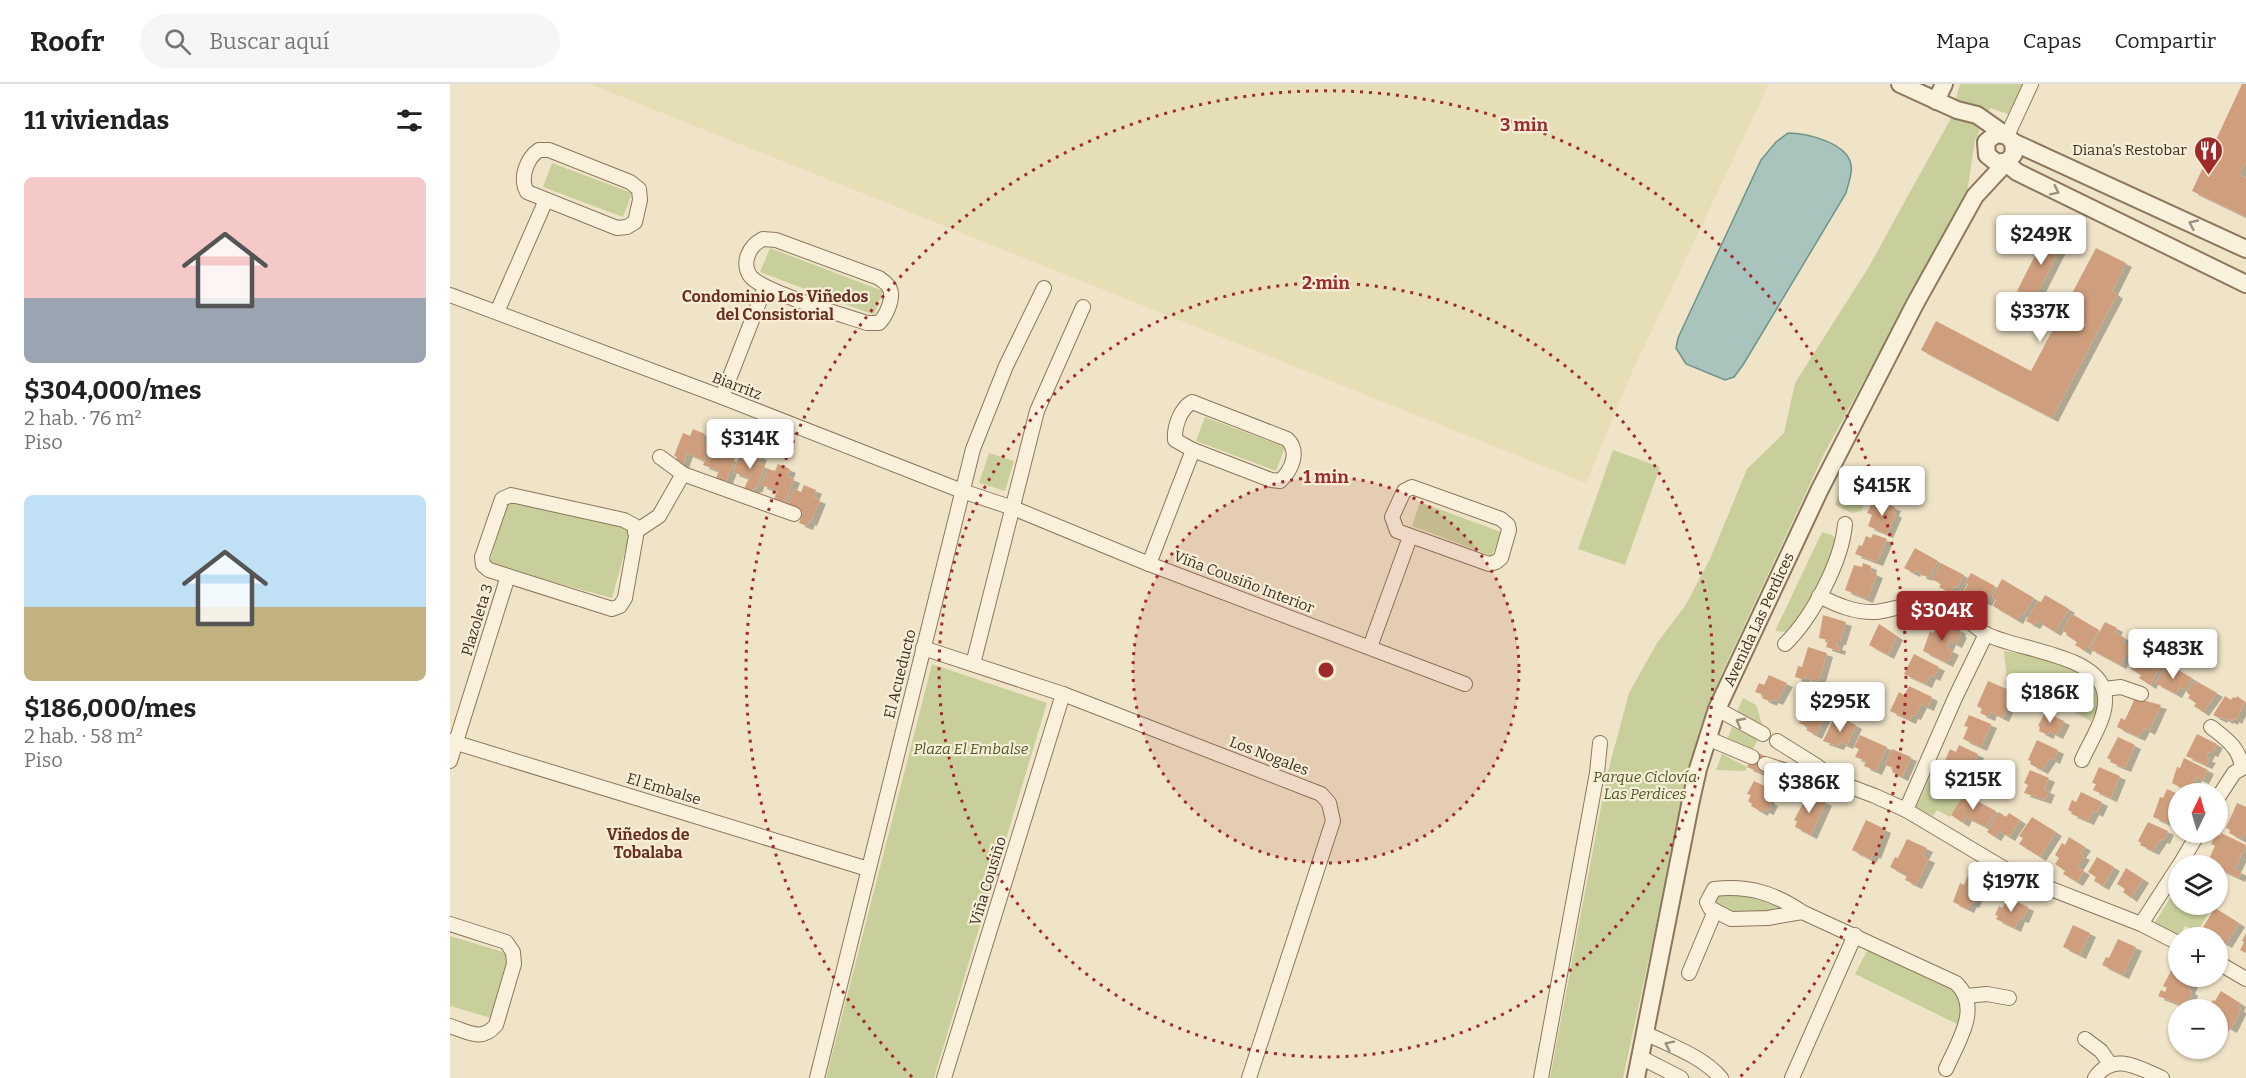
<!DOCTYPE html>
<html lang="es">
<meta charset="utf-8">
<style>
:root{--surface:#fff;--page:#f6f6f6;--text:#222;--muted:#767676;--line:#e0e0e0;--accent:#9e2a2b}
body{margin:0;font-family:Bitter,serif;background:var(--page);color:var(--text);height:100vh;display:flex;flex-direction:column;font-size:22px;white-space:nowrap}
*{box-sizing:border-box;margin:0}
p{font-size:20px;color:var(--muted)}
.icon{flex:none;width:33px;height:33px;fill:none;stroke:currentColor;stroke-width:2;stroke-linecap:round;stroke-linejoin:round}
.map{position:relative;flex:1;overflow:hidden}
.details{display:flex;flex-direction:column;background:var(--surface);width:450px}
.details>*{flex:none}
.needle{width:39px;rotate:5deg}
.controls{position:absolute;left:1718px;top:699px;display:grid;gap:12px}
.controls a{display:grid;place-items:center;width:60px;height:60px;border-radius:50%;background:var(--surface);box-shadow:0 2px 4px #0004;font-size:30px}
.price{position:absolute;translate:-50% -51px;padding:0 14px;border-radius:6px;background:#fff;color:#222;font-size:20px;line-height:39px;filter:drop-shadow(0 2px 3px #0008)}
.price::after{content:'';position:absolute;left:50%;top:36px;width:18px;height:14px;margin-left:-9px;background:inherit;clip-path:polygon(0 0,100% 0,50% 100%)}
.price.active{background:var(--accent);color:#fff}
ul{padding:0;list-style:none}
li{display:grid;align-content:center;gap:12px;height:318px;padding:0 24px}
li span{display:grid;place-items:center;height:186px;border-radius:9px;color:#555}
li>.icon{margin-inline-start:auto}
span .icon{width:108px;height:108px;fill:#fffc;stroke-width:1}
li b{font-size:26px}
h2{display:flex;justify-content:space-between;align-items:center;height:72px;padding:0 24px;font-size:26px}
header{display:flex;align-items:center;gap:36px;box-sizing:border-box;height:84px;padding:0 30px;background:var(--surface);border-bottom:2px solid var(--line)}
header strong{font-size:28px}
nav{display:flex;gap:33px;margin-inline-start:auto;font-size:21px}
.search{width:420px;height:54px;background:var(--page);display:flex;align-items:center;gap:15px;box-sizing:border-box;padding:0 21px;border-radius:33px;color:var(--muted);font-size:22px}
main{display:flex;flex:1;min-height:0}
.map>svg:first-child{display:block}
</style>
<header>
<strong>Roofr</strong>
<div class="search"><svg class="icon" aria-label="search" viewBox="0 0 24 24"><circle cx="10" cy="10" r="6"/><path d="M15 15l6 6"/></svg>Buscar aquí</div>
<nav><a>Mapa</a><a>Capas</a><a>Compartir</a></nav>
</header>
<main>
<section class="details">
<h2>11 viviendas<svg class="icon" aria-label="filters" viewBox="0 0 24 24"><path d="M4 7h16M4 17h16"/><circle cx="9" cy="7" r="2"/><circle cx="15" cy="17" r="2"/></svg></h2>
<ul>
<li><span style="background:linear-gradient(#f6c9c9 65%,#9aa5b1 0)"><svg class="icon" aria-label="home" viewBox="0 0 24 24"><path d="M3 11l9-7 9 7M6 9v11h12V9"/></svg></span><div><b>$304,000/mes</b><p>2 hab. · 76 m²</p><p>Piso</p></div></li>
<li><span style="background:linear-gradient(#bfe0f5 60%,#c2b280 0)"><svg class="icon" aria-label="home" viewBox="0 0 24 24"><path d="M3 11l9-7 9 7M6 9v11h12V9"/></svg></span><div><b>$186,000/mes</b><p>2 hab. · 58 m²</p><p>Piso</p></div></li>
</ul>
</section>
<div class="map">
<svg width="1796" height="994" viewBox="0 0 1796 994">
<defs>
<filter id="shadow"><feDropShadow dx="6" dy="4" stdDeviation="0" flood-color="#0004"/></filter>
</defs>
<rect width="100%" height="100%" fill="#f0e4c8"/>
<!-- farmland -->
<path fill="#e6deb5" d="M140 0H1319L1182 288 1136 399Z"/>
<!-- green -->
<g fill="#c9cf9b">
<path d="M1510 0H1573L1558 30 1540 24 1525 56 1517 109 1374 370 1272 589 1255 633 1235 708 1173 994H1100L1157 691 1179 609 1207 559 1235 522 1260 475 1297 385 1334 349 1345 299 1420 181 1456 115 1500 36Z"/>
<path d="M102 79 182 109 173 133 93 103Z"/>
<path d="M320 164 433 207 424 231 310 188Z"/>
<path d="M755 333 835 363 826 387 746 357Z"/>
<path d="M1163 366 1210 383 1175 481 1128 465Z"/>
<path d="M539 369 564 377 555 407 529 399Z"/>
<path d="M1393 398 1419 410 1411 427 1402 429 1385 421Z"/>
<path d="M59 408 182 442 162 514 39 481Z"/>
<path d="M970 418 1051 448 1042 472 962 442Z"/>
<path d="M1372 448 1382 451 1388 457 1366 507 1343 545 1334 548 1325 547Z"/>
<path d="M1554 567C1586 571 1672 587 1641 637L1576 602 1557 596Z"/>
<path d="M482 580 597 619 484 994H376Z"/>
<path d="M1293 614 1306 621 1313 643 1286 630Z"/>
<path d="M1282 643 1308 655 1303 665 1278 654Z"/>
<path d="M1272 670 1297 683 1295 687 1266 686Z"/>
<path d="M1486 681 1506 692 1512 713 1500 733 1487 726 1483 732 1466 723Z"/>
<path d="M1727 803 1728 820 1763 821 1748 847 1735 842 1728 854 1704 840Z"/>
<path d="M1267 810 1301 811 1327 819 1328 827 1300 832 1267 825 1264 817Z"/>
<path d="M0 852 67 872 48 936 0 922Z"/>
<path d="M1418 865 1504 907C1513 918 1512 928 1507 940L1405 890Z"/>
</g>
<!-- water -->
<path fill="#a9c4bc" stroke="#6f938a" stroke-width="1.5" d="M1338 49C1356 49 1393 58 1400 77 1404 86 1398 100 1396 109L1293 281 1284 293 1275 296 1236 280 1226 264 1228 254 1311 76 1326 58Z"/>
<!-- building -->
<g fill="#cf9f7d" filter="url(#shadow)">
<path d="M1792 0H1796V77L1789 91 1796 94V133L1742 107Z"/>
<path d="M1597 148 1614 157 1584 216 1567 207Z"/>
<path d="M1646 164 1676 179 1662 207 1667 211 1602 334 1471 266 1486 237 1581 287Z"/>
<path d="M243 345 255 350 252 357 259 360 253 376 237 369 233 380 225 377 227 373 224 372 233 349 240 352Z"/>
<path d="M269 360 281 365 278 373 285 375 276 398 274 397 272 401 264 398 269 387 253 381 259 365 266 367Z"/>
<path d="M299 367 311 372 308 379 315 382 306 405 304 404 302 408 294 405 299 394 283 388 289 372 296 374Z"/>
<path d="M328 380 340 385 337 392 344 395 335 418 333 417 331 421 323 418 327 407 311 401 318 385 325 387Z"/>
<path d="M354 401 366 406 363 413 370 416 361 438 359 437 357 442 349 439 353 428 337 422 344 405 351 408Z"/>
<path d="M1432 418 1445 423 1443 428 1446 430 1437 450 1418 442 1422 431 1417 429 1422 419 1430 423Z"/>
<path d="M1423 450 1437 455 1427 478 1405 470 1409 461 1412 462 1416 452 1421 454Z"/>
<path d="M1465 464 1488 477 1479 493 1470 491 1471 489 1466 486 1464 489 1454 484Z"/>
<path d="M1413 479 1421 482 1420 487 1427 490 1417 515 1395 506 1404 481 1412 483Z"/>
<path d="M1491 479 1514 491 1507 504 1504 502 1500 509 1489 503 1491 500 1482 495Z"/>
<path d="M1521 489 1545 502 1536 518 1513 509 1518 500 1515 499Z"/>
<path d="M1552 495 1584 514 1574 531 1571 529 1567 536 1543 522 1546 516 1542 513Z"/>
<path d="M1595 511 1619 525 1605 548 1587 537 1584 541 1576 537 1588 517 1591 518Z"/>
<path d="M1622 530 1649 546 1638 564 1636 563 1635 567 1625 561 1627 558 1616 551 1617 549 1612 547Z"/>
<path d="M1373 531 1396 538 1390 557H1388L1386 562 1390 563 1389 567 1376 563 1378 556 1369 554Z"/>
<path d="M1492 537 1510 546 1509 549 1511 550 1506 560 1500 557 1497 564 1503 567 1497 579 1473 567 1480 547 1483 549Z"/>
<path d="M1655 538 1667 544 1665 548 1675 554 1673 558 1680 563 1670 581 1640 565Z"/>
<path d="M1429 540 1447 552 1438 571 1419 561Z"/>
<path d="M1358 563 1377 569 1369 597 1354 593V596L1345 593 1348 582 1352 583Z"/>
<path d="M1687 568 1712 580 1700 601 1689 594 1691 591 1681 585 1685 578 1682 576Z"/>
<path d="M1464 570 1489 583 1484 593 1480 591 1476 600 1454 590Z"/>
<path d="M1718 580 1742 594 1735 606 1730 603 1726 610 1705 599Z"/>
<path d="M1319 591 1337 599 1327 617 1322 615 1321 618 1312 614 1314 611 1305 608 1309 599 1314 601Z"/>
<path d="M1538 597 1564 608 1553 634 1541 628 1539 633 1530 629 1532 625 1527 622Z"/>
<path d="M1743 598 1746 600 1748 598 1767 609 1753 628 1744 622 1746 619 1738 614 1740 611 1737 609Z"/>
<path d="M1459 602 1482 613 1478 623 1471 620 1465 632 1462 631 1460 636 1440 627 1449 608 1454 611Z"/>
<path d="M1775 612 1781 616 1783 613 1786 614 1787 612 1795 618 1786 636 1783 634 1782 637 1778 635 1777 636 1772 633 1771 635 1763 631Z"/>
<path d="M1685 614 1711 621 1699 647 1694 644 1689 653 1667 643 1671 634 1675 636Z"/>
<path d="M1354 620 1376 630 1366 651 1356 646 1358 643 1349 639 1351 634 1349 633Z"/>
<path d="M1595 628 1614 637 1607 651 1599 647 1598 651 1589 647 1590 643 1588 642Z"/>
<path d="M1519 631 1541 640 1531 663 1513 655 1518 643 1514 642Z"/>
<path d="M1392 634 1406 641 1397 661 1390 658 1388 662 1373 657 1383 636 1390 639Z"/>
<path d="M1747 650 1767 660 1762 669 1759 668 1756 674 1760 675 1756 681 1736 672Z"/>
<path d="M1410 651 1437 663 1426 687 1414 682 1416 677 1405 673 1409 665 1404 663Z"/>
<path d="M1668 653 1685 661 1675 684 1660 678 1661 676 1657 674Z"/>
<path d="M1587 656 1608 666 1604 676 1600 674 1592 686 1580 680 1581 677 1578 676Z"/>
<path d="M1509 661 1528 670 1522 683 1518 682 1514 691 1499 684 1500 682 1494 679 1500 665 1506 668Z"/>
<path d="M1442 665 1461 673 1452 693 1442 688 1443 684 1435 681Z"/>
<path d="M1305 667 1318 674 1311 689 1297 683Z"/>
<path d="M1734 674 1758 686 1753 696 1746 693 1740 705 1738 703 1737 707 1722 699 1727 683 1730 684Z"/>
<path d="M1649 683 1670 692 1661 714 1643 706 1646 700 1642 699Z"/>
<path d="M1580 686 1599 694 1594 705 1599 707 1595 716 1574 709 1578 701 1574 699Z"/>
<path d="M1304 697 1323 706 1318 716 1322 718 1318 727 1313 725 1312 728 1301 722 1302 720 1298 717 1301 711 1297 710Z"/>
<path d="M1717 705 1728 710V724L1723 734 1720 733 1717 739 1703 733 1710 713 1713 714Z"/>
<path d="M1631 708 1652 718 1647 729 1643 727 1638 737 1621 730 1622 728 1618 726 1622 716 1626 718Z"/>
<path d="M1514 710 1546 727 1536 743 1516 733 1513 739 1501 731Z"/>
<path d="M1360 711 1376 718 1361 751 1345 743 1347 737 1344 736 1356 714 1358 715Z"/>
<path d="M1787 719 1796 723V753L1792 751 1791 755 1779 749 1780 746 1776 744Z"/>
<path d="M1549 728 1556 733 1559 729 1570 736 1559 753 1549 747 1545 753 1537 748Z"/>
<path d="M1582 733 1606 748 1590 773 1569 760 1573 754 1569 752Z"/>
<path d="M1416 736 1435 745 1425 771 1423 770 1420 775 1402 766Z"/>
<path d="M1698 738 1718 747 1714 756 1711 755 1703 767 1690 761 1691 759 1688 757Z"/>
<path d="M1771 749 1796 761 1785 785 1791 788 1789 794 1767 784V782L1757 779 1765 762 1761 760 1766 750 1770 752Z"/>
<path d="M1619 753 1635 763 1630 770 1634 772 1627 783 1634 787 1627 798 1613 790 1615 787 1605 780 1609 774 1605 771 1612 759 1615 761Z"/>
<path d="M1457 755 1477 764 1473 772 1479 775 1466 801 1455 796 1457 792 1440 783 1445 773 1448 774Z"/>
<path d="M1647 773 1664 783 1653 802 1644 797 1646 793 1638 788Z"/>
<path d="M1676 784 1693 795 1681 814 1673 808 1675 805 1667 800Z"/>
<path d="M1518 791 1534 799 1523 820 1521 819 1518 825 1503 818 1510 799 1514 801Z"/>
<path d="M1559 814 1578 823 1573 835 1569 834 1565 844 1546 835 1548 832 1545 831 1549 822 1552 824Z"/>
<path d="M1765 824 1789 839 1776 860 1767 855 1769 852 1753 843Z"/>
<path d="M1623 841 1640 849 1630 871 1613 863Z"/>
<path d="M1796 849V869L1790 866 1794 858 1792 857Z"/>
<path d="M1668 855 1686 863 1673 891 1652 881 1656 873 1659 874Z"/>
<path d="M1728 882V892H1745L1739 906 1742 908 1737 920 1733 918 1731 921 1708 912 1711 906 1715 908 1717 904 1713 902 1723 883 1726 885Z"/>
<path d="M1771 907 1790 919 1788 924 1791 925 1781 945 1774 941 1772 944 1767 942V926H1748L1751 921 1758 924 1763 916 1765 917Z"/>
</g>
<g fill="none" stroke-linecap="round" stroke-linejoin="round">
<defs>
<g id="minor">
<path d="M1557 52 1581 0"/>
<path d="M89 66H99L180 98 189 105 190 116 185 138 177 143 167 144 77 108C69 94 77 74 89 66Z"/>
<path d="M313 155 326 156 429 194C433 197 438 200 440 205 444 215 436 232 429 239H417C393 231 316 209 301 193 296 187 295 178 298 171 301 163 305 159 313 155Z"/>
<path d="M0 211 272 313 512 407 563 424 699 480 1015 600"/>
<path d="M47 228 96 116"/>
<path d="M272 313 315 203"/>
<path d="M742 318 837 355C850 367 842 386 830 397L821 396 743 366 725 356C724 343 730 325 742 318Z"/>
<path d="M210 373 233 390 344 430"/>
<path d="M962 403 1051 435 1058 441 1059 446 1051 474 1046 478 1039 480 947 447 942 433 954 407Z"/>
<path d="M61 411 174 436 185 442 186 452 175 514 170 522 162 525 39 486 33 481 32 473 52 415Z"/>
<path d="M185 448 209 432 233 390"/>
<path d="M699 480 743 366"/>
<path d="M1369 512C1387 521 1405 529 1426 528 1442 526 1458 519 1475 521 1488 523 1503 527 1514 534 1522 538 1528 546 1536 550 1564 565 1641 570 1653 604 1662 627 1641 655 1632 676"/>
<path d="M1335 560C1362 534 1392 477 1395 440"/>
<path d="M920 563 960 453"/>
<path d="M473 564 613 610 871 710 879 719 883 737 799 994"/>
<path d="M523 580 587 327 633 223"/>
<path d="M1654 605 1671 603 1691 610"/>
<path d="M1267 625 1313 650"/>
<path d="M1761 643C1776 655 1789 663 1792 683"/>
<path d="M1257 654 1302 673"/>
<path d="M0 657 418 785"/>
<path d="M1327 657 1367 682 1388 698"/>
<path d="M0 677 58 492"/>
<path d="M1315 680 1361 695 1388 698 1425 712 1456 726 1565 791 1691 840 1728 859"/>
<path d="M1767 715 1784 689 1796 682"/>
<path d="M1456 726 1505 614 1536 550"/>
<path d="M1729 782 1749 748"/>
<path d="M1352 828C1324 809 1298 801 1264 805L1257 818 1260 824 1281 835 1318 834 1352 828 1506 899C1532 924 1508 957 1496 985"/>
<path d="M0 840 56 858 63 868 64 880 46 941C32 958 18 948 0 942"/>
<path d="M1691 840 1728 783"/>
<path d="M1767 878 1796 895"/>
<path d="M1239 889 1265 827"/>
<path d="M1516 912 1537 910 1559 914"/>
<path d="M1195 949C1221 962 1252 972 1271 994"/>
<path d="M1635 955 1651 967 1660 980"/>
<path d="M1190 973 1231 994"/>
<path d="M367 994 523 365 556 282 594 204"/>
<path d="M494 994 613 610"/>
<path d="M1091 994 1147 689 1150 659"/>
<path d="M1342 994 1405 851"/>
<path d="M1645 994C1663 967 1689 984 1712 994"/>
</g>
<g id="tertiary">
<path d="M1450 0 1507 26 1527 31 1557 52"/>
<path d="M1486 17 1494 0"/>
<path d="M1563 58 1796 165"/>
<path d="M1555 78 1567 88 1796 200"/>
<path id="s1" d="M1186 994 1241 716 1248 685 1267 625 1370 405 1465 220 1525 112 1564 70 1563 58 1557 52 1546 50 1536 58 1537 71 1547 79 1553 78"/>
</g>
</defs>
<!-- minor casing -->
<use href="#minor" stroke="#8d765c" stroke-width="16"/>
<!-- tertiary casing -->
<use href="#tertiary" stroke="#8d765c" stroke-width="20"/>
<!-- minor -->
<use href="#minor" stroke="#faf1dc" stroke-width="14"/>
<!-- tertiary -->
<use href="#tertiary" stroke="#faf1dc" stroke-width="16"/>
</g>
<!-- one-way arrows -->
<defs><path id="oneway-chevron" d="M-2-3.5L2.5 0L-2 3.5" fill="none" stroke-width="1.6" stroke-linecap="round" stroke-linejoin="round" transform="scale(1.5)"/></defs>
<g stroke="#9c907e">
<use href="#oneway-chevron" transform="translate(1605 107) rotate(26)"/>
<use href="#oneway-chevron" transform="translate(1743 140) rotate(-155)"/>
<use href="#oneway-chevron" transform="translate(1290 638) rotate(-152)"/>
<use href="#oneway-chevron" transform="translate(1219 961) rotate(-154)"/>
</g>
<!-- distance rings -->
<circle cx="876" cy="586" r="193" fill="#9e2a2b" fill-opacity=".12"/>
<g fill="none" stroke="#9e2a2b" stroke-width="3" stroke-dasharray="3 6">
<circle cx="876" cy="586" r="193"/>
<circle cx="876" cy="586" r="387"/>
<path d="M462 993A580 580 0 1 1 1290 993"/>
</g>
<!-- icons -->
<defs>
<symbol id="restaurant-pin" viewBox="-11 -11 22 30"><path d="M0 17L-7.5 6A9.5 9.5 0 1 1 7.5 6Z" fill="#9e2a2b" stroke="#f7eed8"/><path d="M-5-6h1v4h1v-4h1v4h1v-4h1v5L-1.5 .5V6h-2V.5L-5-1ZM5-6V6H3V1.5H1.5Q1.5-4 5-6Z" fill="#fff"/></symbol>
</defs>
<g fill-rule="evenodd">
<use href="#restaurant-pin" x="1742" y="50" width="33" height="45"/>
</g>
<g text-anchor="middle" stroke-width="4.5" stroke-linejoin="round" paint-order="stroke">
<!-- poi labels -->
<g font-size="15" fill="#3d2e20" stroke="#f7eed8" text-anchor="end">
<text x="1737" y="71">Diana’s Restobar</text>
</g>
<!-- street labels -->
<g font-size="15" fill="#3d2e20" stroke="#f7eed8">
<text transform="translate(287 302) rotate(21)" y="5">Biarritz</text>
<text transform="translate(794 498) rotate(21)" y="5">Viña Cousiño Interior</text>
<text transform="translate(27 536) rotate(-73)" y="5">Plazoleta 3</text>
<text dy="5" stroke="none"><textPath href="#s1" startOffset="477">Avenida Las Perdices</textPath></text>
<text transform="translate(450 590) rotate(-76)" y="5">El Acueducto</text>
<text transform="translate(819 672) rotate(21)" y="5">Los Nogales</text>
<text transform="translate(214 705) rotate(17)" y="5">El Embalse</text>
<text transform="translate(538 797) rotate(-73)" y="5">Viña Cousiño</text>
</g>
<!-- park labels -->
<g font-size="15" font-style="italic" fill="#4d5a26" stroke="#f7eed8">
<text x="521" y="670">Plaza El Embalse</text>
<text x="1195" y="698">Parque Ciclovía<tspan x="1195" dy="17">Las Perdices</tspan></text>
</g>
<!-- neighbourhood labels -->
<g font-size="16" font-weight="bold" fill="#6b2e1e" stroke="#f7eed8">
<text x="325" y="218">Condominio Los Viñedos<tspan x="325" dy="18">del Consistorial</tspan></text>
<text x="198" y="756">Viñedos de<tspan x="198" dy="18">Tobalaba</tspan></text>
</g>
</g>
<circle cx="876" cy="586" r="9" fill="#9e2a2b" stroke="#f7eed8" stroke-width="3"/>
<g font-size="18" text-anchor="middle" font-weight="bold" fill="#9e2a2b" stroke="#f7eed8" stroke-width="4.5" stroke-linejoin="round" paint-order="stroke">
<text x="1074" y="47">3 min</text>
<text x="876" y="205">2 min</text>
<text x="876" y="399">1 min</text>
</g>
</svg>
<div class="controls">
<a><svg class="needle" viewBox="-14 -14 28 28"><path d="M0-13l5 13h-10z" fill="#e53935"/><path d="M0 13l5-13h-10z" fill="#767676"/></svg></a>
<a><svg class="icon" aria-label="layers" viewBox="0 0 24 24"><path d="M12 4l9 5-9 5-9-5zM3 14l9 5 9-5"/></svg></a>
<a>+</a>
<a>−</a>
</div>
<b class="price" style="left:1591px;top:182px">$249K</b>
<b class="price" style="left:1590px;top:259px">$337K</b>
<b class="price" style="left:300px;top:386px">$314K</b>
<b class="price" style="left:1432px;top:433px">$415K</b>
<b class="price active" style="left:1492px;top:558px">$304K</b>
<b class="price" style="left:1723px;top:596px">$483K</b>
<b class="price" style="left:1600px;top:640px">$186K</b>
<b class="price" style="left:1390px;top:649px">$295K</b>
<b class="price" style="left:1523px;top:727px">$215K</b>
<b class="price" style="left:1359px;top:730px">$386K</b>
<b class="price" style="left:1561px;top:829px">$197K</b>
</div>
</main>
